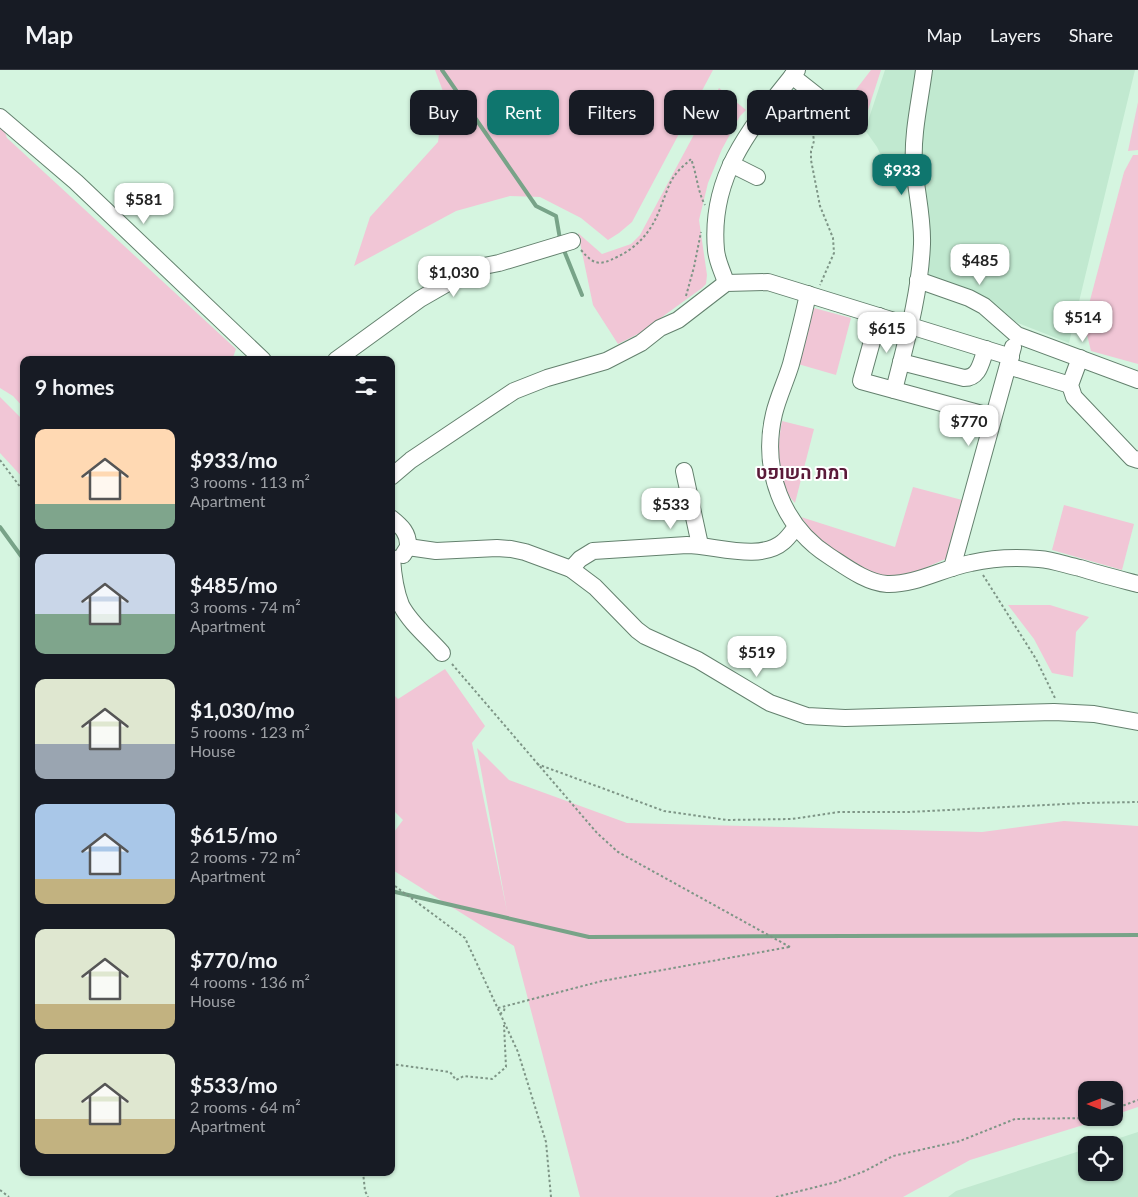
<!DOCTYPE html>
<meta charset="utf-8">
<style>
:root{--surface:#171b24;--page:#20242c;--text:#f1f3f6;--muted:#9ea1a6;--line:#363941;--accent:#0f766e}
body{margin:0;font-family:Lato,Heebo,sans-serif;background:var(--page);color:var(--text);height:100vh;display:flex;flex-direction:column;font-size:19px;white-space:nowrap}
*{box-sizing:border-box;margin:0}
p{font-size:16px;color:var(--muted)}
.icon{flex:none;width:28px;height:28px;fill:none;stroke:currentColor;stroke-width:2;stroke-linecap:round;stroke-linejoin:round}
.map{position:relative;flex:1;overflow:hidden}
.drawer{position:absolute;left:20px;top:286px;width:375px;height:820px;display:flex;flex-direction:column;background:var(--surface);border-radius:10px;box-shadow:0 1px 4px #0004}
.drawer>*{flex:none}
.banner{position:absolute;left:410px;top:20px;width:475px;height:45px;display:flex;gap:10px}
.needle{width:32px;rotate:270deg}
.tools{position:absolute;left:1078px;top:1011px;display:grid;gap:10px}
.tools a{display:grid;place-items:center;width:45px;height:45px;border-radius:10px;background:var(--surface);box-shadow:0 1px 4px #0004;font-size:25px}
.price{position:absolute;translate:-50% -42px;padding:0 11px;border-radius:10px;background:#fff;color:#222;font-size:16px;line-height:32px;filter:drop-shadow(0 1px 2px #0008)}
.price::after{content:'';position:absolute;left:50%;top:30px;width:15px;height:11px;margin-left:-8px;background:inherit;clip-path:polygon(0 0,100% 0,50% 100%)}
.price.selected{background:var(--accent);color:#fff}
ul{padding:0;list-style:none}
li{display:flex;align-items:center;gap:15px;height:125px;padding:0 15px}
li span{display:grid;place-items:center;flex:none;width:140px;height:100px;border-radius:10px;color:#555}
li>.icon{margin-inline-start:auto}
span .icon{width:60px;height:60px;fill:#fffc;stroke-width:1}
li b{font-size:21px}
h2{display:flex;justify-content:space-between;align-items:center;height:60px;padding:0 15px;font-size:21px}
.pill{padding:0 18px;border-radius:10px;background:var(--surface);box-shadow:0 1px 4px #0004;font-size:18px;line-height:45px}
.pill.selected{background:var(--accent);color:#fff}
header{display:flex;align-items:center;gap:30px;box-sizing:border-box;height:70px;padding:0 25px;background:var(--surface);border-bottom:1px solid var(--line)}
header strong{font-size:24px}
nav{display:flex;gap:28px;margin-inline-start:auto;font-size:18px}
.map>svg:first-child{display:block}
</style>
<header>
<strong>Map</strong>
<nav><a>Map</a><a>Layers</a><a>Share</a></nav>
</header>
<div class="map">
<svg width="1138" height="1127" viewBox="0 0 1138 1127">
<rect width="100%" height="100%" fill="#d5f5e0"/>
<!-- built -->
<g fill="#c1e9d0">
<path d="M885 0H919L933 4V0H1135L1069 273 1013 251 929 207V172L919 104 891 97 883 90 877 77 865 60Z"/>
<path d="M1138 1062V1127H948L956 1121 1086 1079V1102H1114V1075H1098Z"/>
</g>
<!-- green -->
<g fill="#f1c6d6">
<path d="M435 0H713L632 152 619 163 608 170 581 148 540 127 510 126 456 141 354 196 370 147 438 72 444 24Z"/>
<path d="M871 0H881L862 59 836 40 851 26Z"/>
<path d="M719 18 746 40 740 46 722 79 708 113 699 150 707 205 706 214 702 218 640 263 618 274 593 235 578 163 602 184 631 174 640 165Z"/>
<path d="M1138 32V80L1128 81Z"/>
<path d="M0 48 7 68 236 279 232 290H24V338L13 326 0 318Z"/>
<path d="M1133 85H1138V294L1091 281 1084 253 1124 102Z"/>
<path d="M814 238 851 248 836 305 798 294Z"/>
<path d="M0 327 24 351V409L0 383Z"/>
<path d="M782 351 814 359 795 433C775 412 777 377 782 351Z"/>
<path d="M913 417 966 431 948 488C932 494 914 505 897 507 872 509 832 484 815 466 810 461 806 453 801 447L895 477Z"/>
<path d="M1064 435 1134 454 1122 500 1052 480Z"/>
<path d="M1008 535H1050L1089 547 1076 562 1073 607 1052 603 1034 569Z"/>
<path d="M445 599 485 656 472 673 507 841 477 678 509 710 627 753 982 762 1064 751 1138 756V1037L1114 1045V1020H1086V1048H1106L970 1090 903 1127H580L514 876 391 799V766L403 750 391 738V622L398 629Z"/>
</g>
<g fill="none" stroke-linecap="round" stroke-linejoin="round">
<!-- stream -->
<g stroke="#78a388" stroke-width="4">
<path d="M442 0 536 136 556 146 560 169"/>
<path d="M563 178 582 225"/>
<path d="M0 457 24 490"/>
<path d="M391 821 589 867 1138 865"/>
</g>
<defs>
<g id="minor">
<path d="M792 6 825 32"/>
<path d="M0 47 76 112 263 290"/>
<path d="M731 94 757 107"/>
<path d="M918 210 969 228 984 236 1017 265 1138 310"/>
<path d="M726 213C723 202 717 192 716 180 709 104 753 55 797 0"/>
<path d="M808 224C803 248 797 271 791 294 786 311 778 327 774 344 761 399 782 456 829 486 846 497 867 513 887 514 916 515 943 498 971 493 992 488 1017 487 1039 489 1053 490 1066 495 1080 498 1099 504 1119 509 1138 514"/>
<path d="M879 246 861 311 993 347"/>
<path d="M1080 288 1070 315 1074 327 1132 388 1138 390"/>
<path d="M336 290 420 229 474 198 499 193 572 171"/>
<path d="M901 292 964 308C980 308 981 291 986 279"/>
<path d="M1008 296 1070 315"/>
<path d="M894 320C906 272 920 224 922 174 923 148 916 121 914 95 912 64 920 31 924 0"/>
<path d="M684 401 700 475"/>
<path d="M391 407 411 390 514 321 547 308 606 291 641 273 660 258 678 250 726 213 768 212 1011 287"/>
<path d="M391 448C401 456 409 463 408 477L403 485"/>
<path d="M408 477 436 481 497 478 511 479 525 482 571 499 595 517 637 560 645 566 698 590 770 633 807 646 845 648 1054 642 1094 644 1138 652"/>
<path d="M392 488C393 504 395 520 401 535 410 553 429 568 442 583"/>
<path d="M952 498 1013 277"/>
<path d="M571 499 580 489 593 481 687 475C714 475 760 492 783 472 788 468 792 462 796 457"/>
</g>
</defs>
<!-- minor casing -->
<use href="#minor" stroke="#64816e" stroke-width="18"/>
<!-- path -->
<g stroke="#7e9586" stroke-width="2" stroke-dasharray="2.5 2.5" stroke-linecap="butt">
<path d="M816 43 811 50 814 71 811 81V90L820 136 833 168 834 183 820 215"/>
<path d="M581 180C594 195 599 196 617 187 640 176 654 158 662 133 666 124 669 113 675 105 679 99 686 94 691 89 697 104 697 120 705 135"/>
<path d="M686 226 694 197 701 162"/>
<path d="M0 390 24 422"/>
<path d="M983 505 1036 589 1055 628"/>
<path d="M452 594 597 763 618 782 790 877"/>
<path d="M537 694 664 741 727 750 792 749 839 742H909L1084 733 1138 732"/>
<path d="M391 813 465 868 518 982 546 1072 551 1127"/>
<path d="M498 938 602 911 789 877"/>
<path d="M500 944 504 941 505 936"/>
<path d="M391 994 450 1002 456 1010 464 1006 492 1009 506 997 504 955"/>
<path d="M1114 1039 1138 1030"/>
<path d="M363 1102 365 1121 368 1127"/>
<path d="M0 1120 9 1127"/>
<path d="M776 1127 836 1112 865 1101 893 1086 960 1071 1015 1049 1087 1048"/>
</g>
<!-- minor -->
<use href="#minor" stroke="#fff" stroke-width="16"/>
</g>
<g text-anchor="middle" stroke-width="4" stroke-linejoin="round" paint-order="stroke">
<!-- quarter labels -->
<g font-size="18" font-weight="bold" fill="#5b1a39" stroke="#fff">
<text x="802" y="409">רמת השופט</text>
</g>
</g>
</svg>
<div class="tools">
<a><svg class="needle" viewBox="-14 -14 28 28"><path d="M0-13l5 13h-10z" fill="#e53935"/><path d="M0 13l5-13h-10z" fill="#9ea1a6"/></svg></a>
<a><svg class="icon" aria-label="locate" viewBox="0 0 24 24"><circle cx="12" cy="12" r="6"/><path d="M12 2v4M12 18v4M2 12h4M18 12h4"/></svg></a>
</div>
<b class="price selected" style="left:902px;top:126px">$933</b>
<b class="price" style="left:144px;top:155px">$581</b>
<b class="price" style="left:980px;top:216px">$485</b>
<b class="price" style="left:454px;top:228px">$1,030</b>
<b class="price" style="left:1083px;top:273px">$514</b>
<b class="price" style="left:887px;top:284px">$615</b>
<b class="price" style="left:969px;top:377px">$770</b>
<b class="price" style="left:671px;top:460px">$533</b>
<b class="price" style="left:757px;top:608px">$519</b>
<div class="banner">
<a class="pill">Buy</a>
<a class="pill selected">Rent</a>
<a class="pill">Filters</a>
<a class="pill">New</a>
<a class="pill">Apartment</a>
</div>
<section class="drawer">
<h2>9 homes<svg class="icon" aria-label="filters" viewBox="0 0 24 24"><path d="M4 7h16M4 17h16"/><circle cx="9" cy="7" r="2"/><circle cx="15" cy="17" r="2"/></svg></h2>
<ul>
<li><span style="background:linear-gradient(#ffd9b3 75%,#7fa58c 0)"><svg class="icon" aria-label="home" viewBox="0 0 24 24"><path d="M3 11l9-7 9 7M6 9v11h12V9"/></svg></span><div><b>$933/mo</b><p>3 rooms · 113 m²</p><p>Apartment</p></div></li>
<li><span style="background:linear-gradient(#c9d6e8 60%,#7fa58c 0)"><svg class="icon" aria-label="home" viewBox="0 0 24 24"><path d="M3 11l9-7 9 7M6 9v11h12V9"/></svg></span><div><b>$485/mo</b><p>3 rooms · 74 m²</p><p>Apartment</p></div></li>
<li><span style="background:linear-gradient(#dfe7d0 65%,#9aa5b1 0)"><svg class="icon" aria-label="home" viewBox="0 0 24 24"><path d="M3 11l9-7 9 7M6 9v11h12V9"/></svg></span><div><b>$1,030/mo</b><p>5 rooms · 123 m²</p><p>House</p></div></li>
<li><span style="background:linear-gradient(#a9c7e8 75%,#c2b280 0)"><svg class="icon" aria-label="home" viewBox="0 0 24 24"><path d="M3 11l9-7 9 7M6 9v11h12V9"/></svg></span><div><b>$615/mo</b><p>2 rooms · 72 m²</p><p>Apartment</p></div></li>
<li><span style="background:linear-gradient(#dfe7d0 75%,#c2b280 0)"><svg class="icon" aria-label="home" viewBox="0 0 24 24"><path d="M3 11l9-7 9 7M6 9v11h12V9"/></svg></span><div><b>$770/mo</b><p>4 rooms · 136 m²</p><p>House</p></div></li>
<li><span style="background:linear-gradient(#dfe7d0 65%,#c2b280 0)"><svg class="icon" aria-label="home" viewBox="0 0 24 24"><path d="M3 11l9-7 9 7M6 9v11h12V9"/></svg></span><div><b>$533/mo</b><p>2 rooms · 64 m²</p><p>Apartment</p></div></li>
</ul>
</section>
</div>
